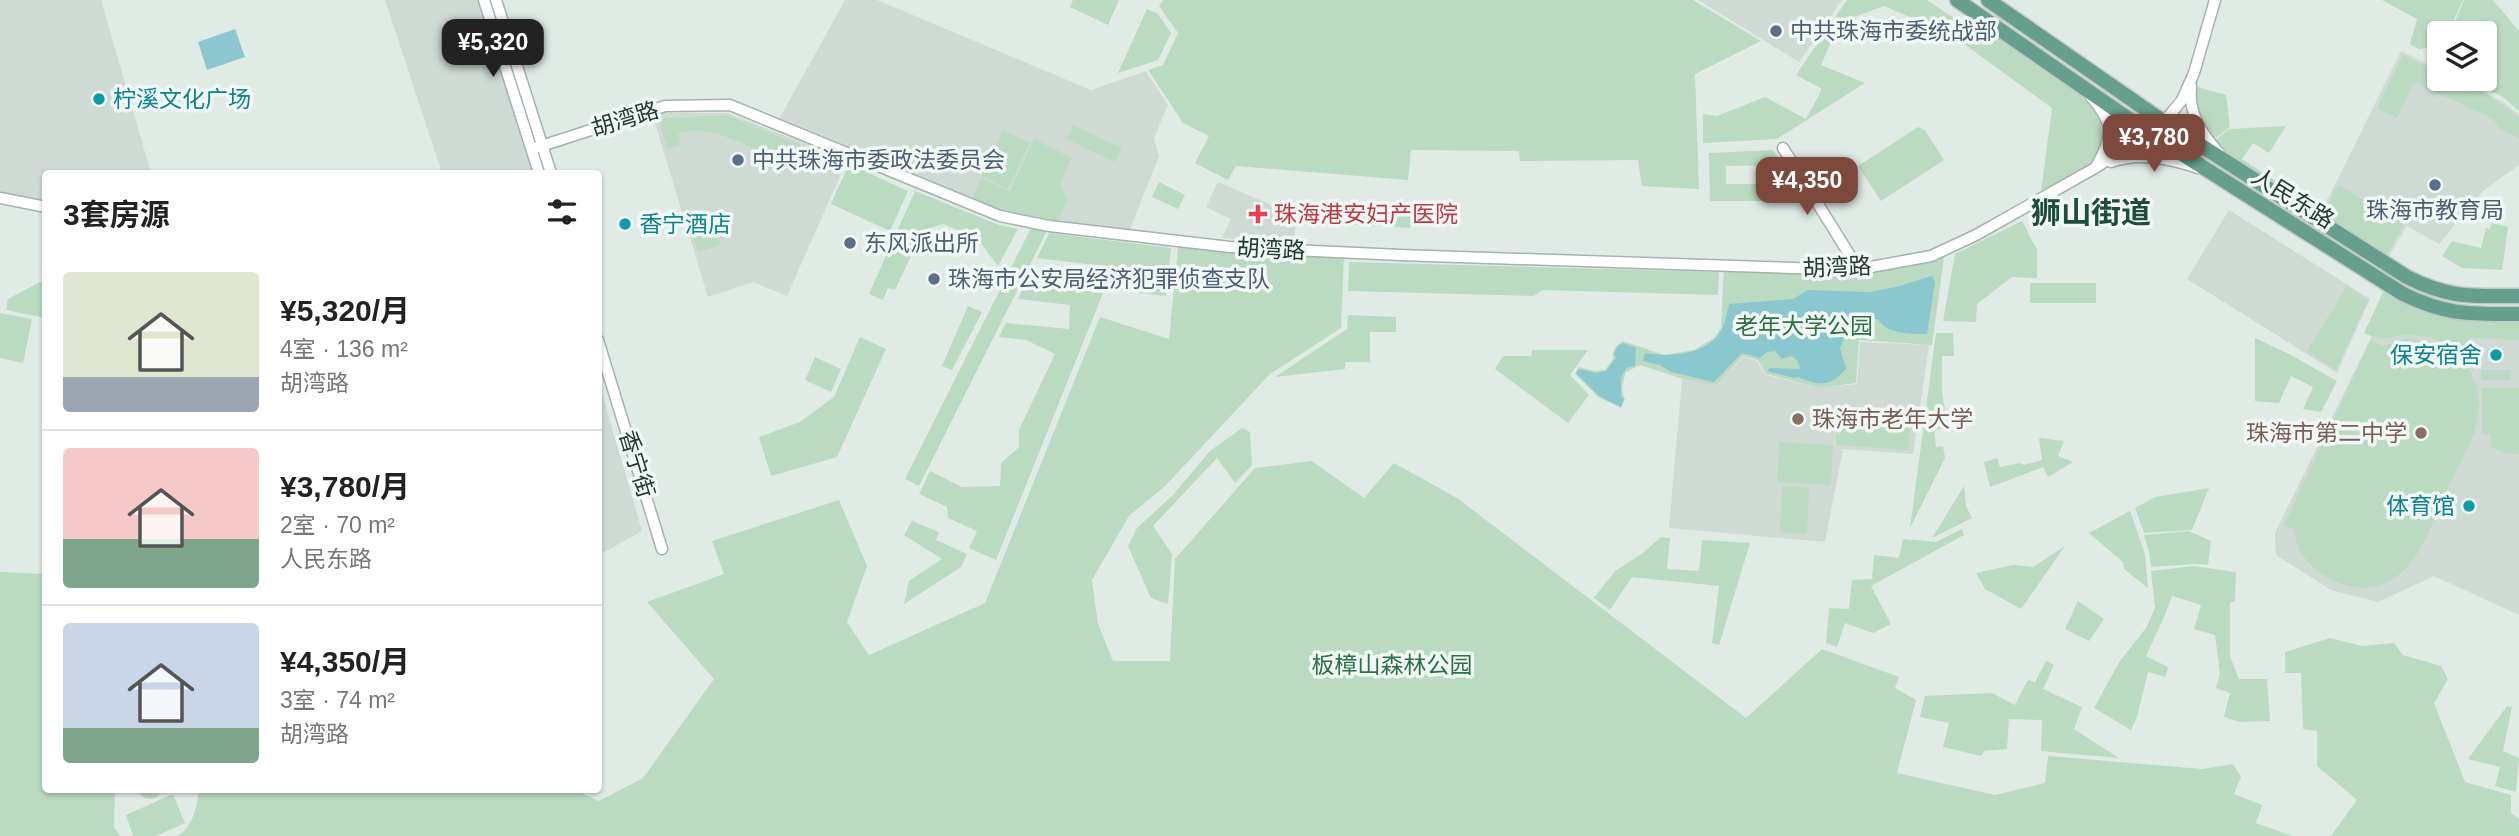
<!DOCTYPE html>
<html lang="zh">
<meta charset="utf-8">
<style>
:root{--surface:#fff;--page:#f2f2f2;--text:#222;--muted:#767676;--line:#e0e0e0;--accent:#7d493c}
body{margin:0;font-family:Arial,"Noto Sans SC",sans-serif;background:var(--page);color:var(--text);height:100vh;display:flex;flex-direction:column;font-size:26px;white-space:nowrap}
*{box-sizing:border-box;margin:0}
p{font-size:23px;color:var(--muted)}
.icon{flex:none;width:38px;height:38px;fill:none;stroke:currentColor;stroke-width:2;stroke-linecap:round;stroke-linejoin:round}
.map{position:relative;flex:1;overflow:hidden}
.panel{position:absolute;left:42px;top:170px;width:560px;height:623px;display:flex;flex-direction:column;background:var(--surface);border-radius:7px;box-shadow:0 2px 5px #0004}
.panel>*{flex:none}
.fabs{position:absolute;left:2427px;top:21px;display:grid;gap:14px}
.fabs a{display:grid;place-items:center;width:70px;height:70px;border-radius:7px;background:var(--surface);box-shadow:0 2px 5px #0004;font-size:35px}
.price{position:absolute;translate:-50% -60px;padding:0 16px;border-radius:14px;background:var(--accent);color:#fff;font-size:23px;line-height:46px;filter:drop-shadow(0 2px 4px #0008)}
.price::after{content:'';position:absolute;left:50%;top:42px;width:21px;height:16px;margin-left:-10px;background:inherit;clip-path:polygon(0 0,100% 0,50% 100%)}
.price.selected{background:#222;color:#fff}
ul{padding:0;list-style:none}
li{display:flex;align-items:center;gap:21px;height:175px;padding:0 21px}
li+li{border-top:2px solid var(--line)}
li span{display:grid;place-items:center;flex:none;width:196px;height:140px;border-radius:7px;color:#555}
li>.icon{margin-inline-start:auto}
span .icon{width:84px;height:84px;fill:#fffc;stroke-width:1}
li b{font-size:30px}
h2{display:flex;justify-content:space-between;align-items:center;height:84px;padding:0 21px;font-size:30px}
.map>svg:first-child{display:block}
</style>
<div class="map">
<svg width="2519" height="836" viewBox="0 0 2519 836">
<rect width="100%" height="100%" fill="#e0ebe6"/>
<!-- built -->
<g fill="#cfdad4">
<path d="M0 0H101L151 173H46L45 207 0 198Z"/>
<path d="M385 0H484L539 173H442Z"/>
<path d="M845 0H877L1091 90 1146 71 1168 105 1154 138 1159 156 1129 232 1001 212 779 119Z"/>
<path d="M1698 0H1842L1799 62Z"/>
<path d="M2401 51 2439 70 2440 79H2457L2502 101 2519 115V165L2483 191 2439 244 2407 226 2385 262 2318 219Z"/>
<path d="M665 113H727L847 160 787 296 753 282 708 297 653 117Z"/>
<path d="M1218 182 1276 207 1295 209V245L1222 238 1231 219 1206 207Z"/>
<path d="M2229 210 2370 299 2337 373 2187 279Z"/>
<path d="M2385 309 2519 333V615L2434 576 2378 602 2331 590 2276 555 2275 533Z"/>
<path d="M1860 342 1929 345 1913 454 1843 449 1825 542 1669 528 1682 378 1716 385 1743 357 1757 361 1766 375 1821 388 1857 384Z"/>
<path d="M599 383 642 531 599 555H598Z"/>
</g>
<!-- green -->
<g fill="#badbc1">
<path d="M1073 0H1119L1108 25 1070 7Z"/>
<path d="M1163 0H1693L1761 41 1695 74 1699 189 1642 186 1638 160 1520 161 1519 151 1411 150 1408 180 1236 166 1228 180 1195 163 1209 136 1183 123 1148 70 1163 65 1178 33 1159 6Z"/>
<path d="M1847 0H1927L1958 21 1943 31 1884 6 1840 22 1821 65 1865 83 1777 139 1703 143V114L1717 116 1765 97 1806 119 1822 89 1796 75Z"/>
<path d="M2382 0H2463L2448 33H2440L2439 47 2419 49 2410 44 2417 19Z"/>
<path d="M2464 0H2493L2519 31V111L2503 97 2467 79H2485V33H2450Z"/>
<path d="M1147 9 1158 14 1171 33 1158 60 1118 73Z"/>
<path d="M1975 19 2067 81 2100 117 2103 145 2090 164 2041 191 2052 108 1960 41Z"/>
<path d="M2403 55 2439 73 2440 79C2467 79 2498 100 2519 118V138L2501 130 2493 119 2414 82 2397 118 2377 108Z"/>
<path d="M2194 86 2226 95 2230 127 2212 141 2197 115Z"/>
<path d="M726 115 801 145 796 159 772 149 769 155C741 144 709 123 678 134L681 145 668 150 658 119Z"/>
<path d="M1073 125 1122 148 1115 162 1066 139Z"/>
<path d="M2286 126 2269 153 2253 143 2242 159 2292 192 2288 199 2230 162 2214 141 2229 129Z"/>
<path d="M1918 127 1925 130 1944 160 1881 201 1858 166Z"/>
<path d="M1002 130 1030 143 1008 189 981 176Z"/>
<path d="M1034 139 1072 158 1060 183 1068 200 1056 225 1000 214 971 201 981 178 1010 191Z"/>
<path d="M1773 150 1782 165 1726 166V184H1791L1803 201H1710L1709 153Z"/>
<path d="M849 164 908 191 890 231 831 204Z"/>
<path d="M1159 182 1185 195 1178 209 1152 197Z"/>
<path d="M2338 184 2404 225 2384 259 2321 219Z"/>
<path d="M915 191 999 225 1018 229 998 266 976 237 943 224 923 230 895 290 888 288 883 300 869 294Z"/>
<path d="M1303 202 1411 209 1410 228 1303 221Z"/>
<path d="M2022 221 2037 250V278L2012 277 1977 304 1976 322 1943 321 1955 254Z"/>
<path d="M2492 223 2508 227 2502 270 2462 268 2442 256 2452 241 2481 248 2486 228 2490 229Z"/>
<path d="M1032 226 1048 229 919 486 905 479Z"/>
<path d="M716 230 721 245 698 252 693 237Z"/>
<path d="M1049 233 1171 248 1166 296 1134 292 1136 270 1037 258Z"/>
<path d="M1178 247 1344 258 1341 328 1270 374 1165 486 1129 516 1092 580 1098 624 1113 661H1170L1175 559 1255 468 1312 461 1364 498 1394 463 1457 498 1746 718 1822 649 1899 677 1895 688 1916 700 1897 773 1995 795 2045 783 2048 756 2202 769 2233 764 2241 777 2234 794 2262 805 2256 823 2292 836H177C193 828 197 806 199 789H573L599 801 643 778 714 679 647 602 724 574 712 541 839 500 867 566 847 622 869 655 985 603 1100 317 1169 339Z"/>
<path d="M1945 251 1932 345 1859 340 1856 383 1821 388 1766 374 1758 360 1743 356 1716 385 1680 378 1640 365 1626 372C1623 381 1620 391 1625 399L1621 408 1598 397 1575 374 1579 367 1595 371 1605 370 1613 359C1612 350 1615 346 1623 341L1664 355 1694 350 1714 338 1721 328 1724 268 1854 272Z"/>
<path d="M1349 262 1719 272 1718 295 1542 290 1534 296 1348 291Z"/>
<path d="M40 282 45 284V318L6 310 8 299Z"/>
<rect x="2030" y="283" width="66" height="20"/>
<path d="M1025 284 1103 293 996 560 969 548 977 531 948 518 947 507 919 494 930 471 962 487 1000 486 1001 463 1019 447V430L1055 354 1026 340 999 337 1006 323 1069 329 1070 305 1018 299Z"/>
<path d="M2347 286 2368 300 2336 370 2307 351Z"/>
<path d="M2384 290 2519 318V340L2470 338V367C2457 346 2433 334 2407 335 2384 336 2388 343 2364 333Z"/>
<path d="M968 306 982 312 952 370 942 366Z"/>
<path d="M0 313 32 319 23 363 0 358Z"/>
<path d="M1348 315 1396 317V332H1370V362H1345V369L1275 377 1347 329Z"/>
<path d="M1936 333H1953L1954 356H1942V392L1948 428 1934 430 1936 447 1943 446 1945 458 1910 528Z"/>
<path d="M860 337 886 349 837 457 771 476 759 437 800 422 834 397Z"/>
<path d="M2255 338 2291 355 2337 381 2321 412 2303 409 2313 387 2291 376 2279 403 2255 401Z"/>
<path d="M2407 339C2432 341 2452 346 2467 367 2497 409 2463 457 2444 496 2431 524 2420 564 2391 580 2369 592 2346 589 2325 576 2308 565 2296 551 2294 530L2284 525 2371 340 2383 346Z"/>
<path d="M1532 350H1588L1570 375 1589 395 1568 423 1495 369 1503 356H1531Z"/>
<path d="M815 357 841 369 831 392 805 380Z"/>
<path d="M2481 370H2511L2510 380H2481Z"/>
<path d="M2482 388H2519V454H2507L2491 447V434H2482Z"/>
<path d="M1837 422 1910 427 1909 450 1836 445Z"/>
<path d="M1242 428 1250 432 1252 465 1235 483 1217 458 1153 526 1172 554 1168 604 1151 598 1128 546 1137 528 1172 496 1210 451Z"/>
<path d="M2039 438 2064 441 2058 456 2073 462 2048 477 2043 467 1990 487 1984 462 1997 458 2000 467 2020 463 2024 465 2042 460Z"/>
<path d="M1779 442 1833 445 1831 485 1777 482Z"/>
<path d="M1782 486 1809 487 1807 534 1780 533Z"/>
<path d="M1964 486 1966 506 1972 518 1932 538Z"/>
<path d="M2209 488 2192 530 2144 533 2135 508 2155 497Z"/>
<path d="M2130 511 2145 554 2148 588 2124 569 2123 562 2089 533Z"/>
<path d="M912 521 939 532 936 540 967 554 961 567 904 604 909 581 942 559 904 535Z"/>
<path d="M1962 529 1964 535 1871 586 1891 624 1873 633 1845 623 1837 647 1826 643 1829 608 1849 609 1852 580 1872 579 1874 555 1899 558 1903 539 1936 542Z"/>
<path d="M2189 531 2211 541 2208 565 2194 564 2151 567 2149 552 2144 535Z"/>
<path d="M1661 537 1670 538 1667 569 1699 571 1702 540 1750 543 1719 645 1712 643 1719 586 1632 577 1610 610 1594 598 1615 571 1643 553Z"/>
<path d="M2065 546 2021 609 1985 589 1976 573 2013 565 2033 567Z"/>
<path d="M2194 566 2236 572 2235 602H2230V656L2239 679H2267L2270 721 2239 722 2224 717 2230 693 2216 688 2220 674 2215 635 2194 629 2201 605 2172 596C2165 617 2155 636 2146 656L2168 667 2166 677 2148 672 2137 717 2131 730 2094 708 2120 661 2146 628 2155 608 2151 571Z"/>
<path d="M0 572 45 574 46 789H115L114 827 120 836H0Z"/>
<path d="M2078 601 2104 619 2089 641 2065 629Z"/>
<path d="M2330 638 2362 646 2394 643 2403 655 2441 666 2448 679 2434 703 2465 782 2511 795V813L2519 819V836H2331L2357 800 2317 766V731L2303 729 2301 673H2285V652Z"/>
<path d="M2046 661 2054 665 2043 689 2082 707 2074 729 2119 758 2041 751 2042 720 2009 719 2007 749 1984 751 1981 756 1943 747 1949 723 1920 717 1925 696 1992 693 2015 705 2028 680 2035 682Z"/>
<path d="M2507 706 2512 707 2503 751 2519 758 2516 792 2495 786 2500 767 2468 759Z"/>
<path d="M136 789H163L157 797C148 801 141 798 136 789Z"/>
<path d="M173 794 185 823 156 836H133L126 815Z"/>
</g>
<!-- water -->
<g fill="#8ac7ce">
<path d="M235 29 245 57 207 70 198 42Z"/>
<path d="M1932 276 1935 282 1927 334C1911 334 1886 334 1878 319L1859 318 1844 327 1846 334 1840 348 1846 369C1828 389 1820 385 1797 377L1794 378 1767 371 1770 368 1800 369 1798 361 1791 356 1782 359 1775 351 1767 352 1760 358 1742 353 1714 382 1671 372 1660 365 1643 361 1645 353C1669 357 1706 356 1721 331 1725 324 1727 313 1729 304L1793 299 1808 290 1869 292 1896 287Z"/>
<path d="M1623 343 1636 348 1635 366 1626 368 1621 378V396L1624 399 1621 407 1599 396 1576 373 1579 369 1595 373 1606 371 1616 358 1614 353 1618 346Z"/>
</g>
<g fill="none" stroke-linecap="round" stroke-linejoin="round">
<defs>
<g id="minor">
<path d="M484 0 539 173"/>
<path d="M496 0 551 173"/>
<path d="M2191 86C2188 113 2201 133 2219 153"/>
<path d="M2090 96C2114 123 2114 135 2097 165"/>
<path d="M1783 148 1859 270"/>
<path d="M532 149 665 106 730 105 1000 216 1049 226 1230 247 1400 255 1854 270 1931 256 1976 235 2095 168 2164 122 2182 100 2194 73 2215 0"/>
<path d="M2111 162C2140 152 2170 159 2198 168"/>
<path d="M0 198 46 207"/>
<path d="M598 340 662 549"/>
</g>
<g id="major">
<path d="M1957 0 2149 133 2403 294C2448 316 2471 314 2519 314"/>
<path d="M1988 0 2164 122 2407 277C2451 299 2472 296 2519 296"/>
</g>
</defs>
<!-- minor casing -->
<use href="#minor" stroke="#a3b3ad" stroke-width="13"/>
<!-- major casing -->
<use href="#major" stroke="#c1c8c6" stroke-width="17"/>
<!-- minor -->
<use href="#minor" stroke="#fff" stroke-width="10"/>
<!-- major -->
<use href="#major" stroke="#669f8e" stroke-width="14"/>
</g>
<!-- markers -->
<g fill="#5c6f8a" stroke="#f1f7f4" stroke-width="2.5">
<circle cx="1776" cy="31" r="7"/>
<circle cx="738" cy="160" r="7"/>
<circle cx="2435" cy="185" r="7"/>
<circle cx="850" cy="243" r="7"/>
<circle cx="934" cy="279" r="7"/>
</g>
<g fill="#0f9aa8" stroke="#f1f7f4" stroke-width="2.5">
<circle cx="99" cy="99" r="7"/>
<circle cx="625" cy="224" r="7"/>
<circle cx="2496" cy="355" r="7"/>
<circle cx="2469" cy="506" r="7"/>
</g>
<path fill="#e0444e" stroke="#f1f7f4" stroke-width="2.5" d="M1254.5 203.5h7v7h7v7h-7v7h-7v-7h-7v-7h7z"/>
<g fill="#8d6e63" stroke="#f1f7f4" stroke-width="2.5">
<circle cx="1798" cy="419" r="7"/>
<circle cx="2421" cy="433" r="7"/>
</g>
<g text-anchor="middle" stroke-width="7" stroke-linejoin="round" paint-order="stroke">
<!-- service labels -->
<g font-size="23" fill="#4e5e75" stroke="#f1f7f4" text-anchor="start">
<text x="1790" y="39">中共珠海市委统战部</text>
<text x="752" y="168">中共珠海市委政法委员会</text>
<text x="2435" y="218" text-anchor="middle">珠海市教育局</text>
<text x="864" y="251">东风派出所</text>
<text x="948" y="287">珠海市公安局经济犯罪侦查支队</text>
</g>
<!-- culture labels -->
<g font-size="23" fill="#0d838f" stroke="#f1f7f4" text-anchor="start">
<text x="113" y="107">柠溪文化广场</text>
<text x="639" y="232">香宁酒店</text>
<text x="2482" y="363" text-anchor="end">保安宿舍</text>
<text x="2455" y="514" text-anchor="end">体育馆</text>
</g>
<!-- street labels -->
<g font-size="23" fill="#223b33" stroke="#f1f7f4">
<text transform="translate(625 119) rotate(-17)" y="8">胡湾路</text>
<text transform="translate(2293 198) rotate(32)" y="8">人民东路</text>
<text transform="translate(1271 249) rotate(3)" y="8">胡湾路</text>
<text transform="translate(1837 267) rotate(-2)" y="8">胡湾路</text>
<text transform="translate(637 464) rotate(73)" y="8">香宁街</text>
</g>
<!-- health labels -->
<g font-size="23" fill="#be3a42" stroke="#f1f7f4" text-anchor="start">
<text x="1274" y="222">珠海港安妇产医院</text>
</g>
<!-- park labels -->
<g font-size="23" fill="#2d7044" stroke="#f1f7f4">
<text x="1804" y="334">老年大学公园</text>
<text x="1392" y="673">板樟山森林公园</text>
</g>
<!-- education labels -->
<g font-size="23" fill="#785e54" stroke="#f1f7f4" text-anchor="start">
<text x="1812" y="427">珠海市老年大学</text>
<text x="2407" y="441" text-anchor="end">珠海市第二中学</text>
</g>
<!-- district labels -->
<g font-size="30" font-weight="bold" fill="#1e4c3f" stroke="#f1f7f4">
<text x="2091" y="223">狮山街道</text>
</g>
</g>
</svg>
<div class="fabs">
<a><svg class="icon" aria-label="layers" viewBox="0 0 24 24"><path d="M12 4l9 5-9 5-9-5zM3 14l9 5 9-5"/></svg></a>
</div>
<b class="price selected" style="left:493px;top:79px">¥5,320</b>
<b class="price" style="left:2154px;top:174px">¥3,780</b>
<b class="price" style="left:1807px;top:217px">¥4,350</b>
<section class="panel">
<h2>3套房源<svg class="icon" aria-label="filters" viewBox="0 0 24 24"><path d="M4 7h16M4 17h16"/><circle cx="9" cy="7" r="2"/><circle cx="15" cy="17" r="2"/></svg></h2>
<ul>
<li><span style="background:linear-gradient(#dfe7d0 75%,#9aa5b1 0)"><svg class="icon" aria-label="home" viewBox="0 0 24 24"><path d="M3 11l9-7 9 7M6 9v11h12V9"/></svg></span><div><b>¥5,320/月</b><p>4室 · 136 m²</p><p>胡湾路</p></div></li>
<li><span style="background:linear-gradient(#f6c9c9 65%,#7fa58c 0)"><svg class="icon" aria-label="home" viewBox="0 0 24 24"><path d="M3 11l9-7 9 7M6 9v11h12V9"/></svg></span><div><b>¥3,780/月</b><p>2室 · 70 m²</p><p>人民东路</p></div></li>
<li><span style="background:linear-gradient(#c9d6e8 75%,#7fa58c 0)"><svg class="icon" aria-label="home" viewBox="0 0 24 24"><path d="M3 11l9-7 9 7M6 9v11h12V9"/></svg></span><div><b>¥4,350/月</b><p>3室 · 74 m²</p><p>胡湾路</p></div></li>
</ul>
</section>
</div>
